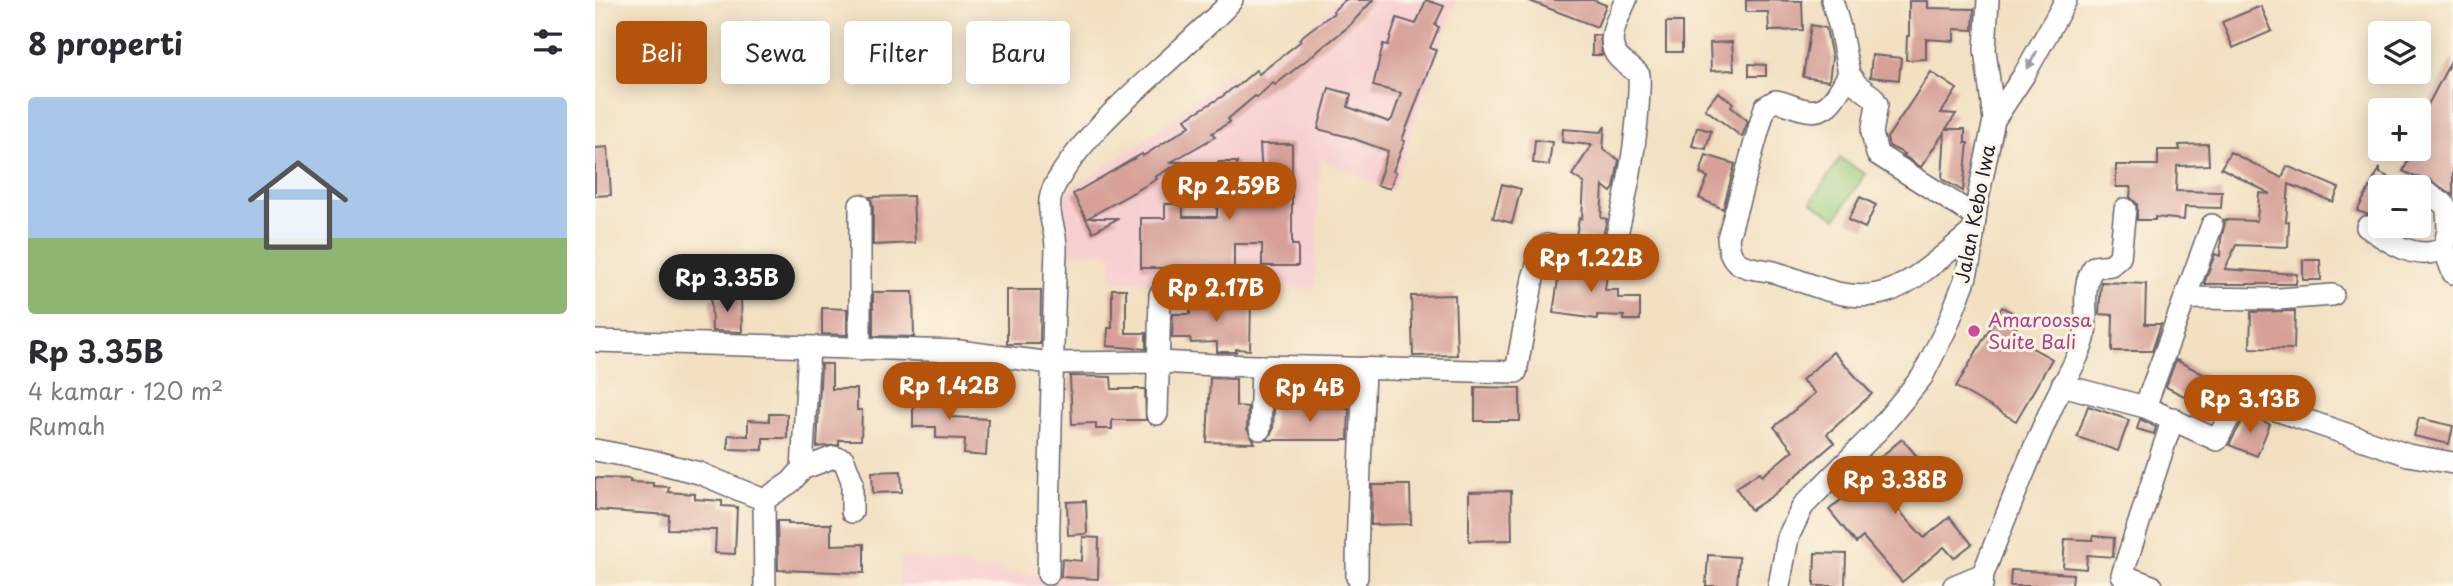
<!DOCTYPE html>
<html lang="id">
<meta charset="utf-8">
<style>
:root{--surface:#fff;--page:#f7f7f7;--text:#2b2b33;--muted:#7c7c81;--line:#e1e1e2;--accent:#b45309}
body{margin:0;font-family:"Playpen Sans",sans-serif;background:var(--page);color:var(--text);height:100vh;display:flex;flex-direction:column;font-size:26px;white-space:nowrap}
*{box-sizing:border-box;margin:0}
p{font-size:23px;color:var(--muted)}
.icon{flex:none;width:38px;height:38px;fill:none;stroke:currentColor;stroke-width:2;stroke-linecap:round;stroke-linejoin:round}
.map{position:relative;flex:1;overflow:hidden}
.side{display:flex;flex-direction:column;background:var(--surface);width:595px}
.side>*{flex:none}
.guide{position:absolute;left:21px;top:21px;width:665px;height:63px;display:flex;gap:14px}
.tools{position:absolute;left:1773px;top:21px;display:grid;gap:14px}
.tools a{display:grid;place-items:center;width:63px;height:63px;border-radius:7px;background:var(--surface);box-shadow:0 4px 18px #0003;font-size:35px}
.price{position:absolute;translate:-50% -60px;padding:0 16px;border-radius:24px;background:var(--accent);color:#fff;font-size:23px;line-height:46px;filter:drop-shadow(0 2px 4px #0008)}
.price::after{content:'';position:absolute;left:50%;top:42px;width:21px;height:16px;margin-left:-10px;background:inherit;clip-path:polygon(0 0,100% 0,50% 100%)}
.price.active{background:#222;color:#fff}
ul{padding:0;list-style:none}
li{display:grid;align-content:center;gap:14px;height:371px;padding:0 28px}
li+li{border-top:2px solid var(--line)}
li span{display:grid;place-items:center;height:217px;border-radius:7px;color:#555}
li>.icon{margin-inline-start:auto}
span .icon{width:126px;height:126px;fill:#fffc;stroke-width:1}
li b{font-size:30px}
h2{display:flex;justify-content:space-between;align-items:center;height:84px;padding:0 28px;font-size:30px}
.chip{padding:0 24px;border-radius:7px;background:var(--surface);box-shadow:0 4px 18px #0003;font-size:24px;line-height:63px}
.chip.active{background:var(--accent);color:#fff}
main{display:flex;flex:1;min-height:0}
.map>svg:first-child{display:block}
</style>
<main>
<section class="side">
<h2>8 properti<svg class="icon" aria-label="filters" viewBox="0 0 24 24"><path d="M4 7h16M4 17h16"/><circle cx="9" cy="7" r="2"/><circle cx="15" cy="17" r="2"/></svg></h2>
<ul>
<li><span style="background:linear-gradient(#a9c7e8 65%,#8fb573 0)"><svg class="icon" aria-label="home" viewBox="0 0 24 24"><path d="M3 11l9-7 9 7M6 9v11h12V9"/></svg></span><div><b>Rp 3.35B</b><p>4 kamar · 120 m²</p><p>Rumah</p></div></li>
</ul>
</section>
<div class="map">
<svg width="1858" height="586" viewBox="0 0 1858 586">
<rect width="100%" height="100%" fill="#fcf5e5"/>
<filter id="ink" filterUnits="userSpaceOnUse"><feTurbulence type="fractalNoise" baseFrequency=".0143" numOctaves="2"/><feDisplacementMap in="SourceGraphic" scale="14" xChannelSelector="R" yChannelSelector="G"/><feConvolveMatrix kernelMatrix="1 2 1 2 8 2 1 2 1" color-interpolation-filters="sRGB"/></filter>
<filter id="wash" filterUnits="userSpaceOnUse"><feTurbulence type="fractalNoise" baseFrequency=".00686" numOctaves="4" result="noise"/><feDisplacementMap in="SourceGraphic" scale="28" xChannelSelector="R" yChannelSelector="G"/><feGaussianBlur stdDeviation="1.57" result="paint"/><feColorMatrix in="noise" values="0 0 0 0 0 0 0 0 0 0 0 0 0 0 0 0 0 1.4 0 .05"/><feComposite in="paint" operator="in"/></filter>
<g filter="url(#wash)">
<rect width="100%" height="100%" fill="#f2e0c1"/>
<!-- built -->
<g fill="#f7cfd1">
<path d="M742 0H861L797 192 725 158 720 289 517 281 516 257 510 252H468L471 192 549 141 634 72 643 84 725 18Z"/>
<path d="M306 558 532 586H303Z"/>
</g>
<!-- green -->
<path fill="#97ca7b" stroke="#5c765b" stroke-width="2" d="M1245 158 1270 174 1241 218 1216 202Z"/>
<g id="blocks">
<!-- building -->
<g fill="#d7a199">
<path d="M750 0H778L753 27 680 85 678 83 662 97 660 96 633 119 635 122 617 133 620 137 576 162H586L560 177 562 179 493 218H524L498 232 478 194 547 154 548 156 595 126 590 119 628 96 639 87 640 88 661 70 664 74 706 41 704 39 715 30 739 13 738 11Z"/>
<path d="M831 0 849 6 840 25 844 27 835 48 841 50 807 140 810 141 798 171 801 172 795 188H792L782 185 793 151 754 137 723 129 734 88 756 94 753 107 794 122 797 119 806 93 778 86 788 44 793 45 802 18 821 24Z"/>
<path d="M932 0H998L1011 5 1002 27Z"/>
<path d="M1151 0 1207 1 1208 30 1174 31 1173 12H1151Z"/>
<path d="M1314 1H1333V8L1379 9 1378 30 1359 29V41L1331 39V59L1311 60 1312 36H1314Z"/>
<path d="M1666 6 1677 31 1638 48 1627 22Z"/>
<rect x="1071" y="22" width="16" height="30"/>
<path d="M1216 25 1231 28 1237 58 1234 81 1208 77Z"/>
<path d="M997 35H1005L1007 55H997Z"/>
<path d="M1137 42 1139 70 1116 71 1115 43Z"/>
<path d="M1277 55 1306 58 1304 80 1275 77Z"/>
<path d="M1858 57V195L1832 178 1820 177 1808 171 1819 149H1824V122Z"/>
<path d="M1154 64 1171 65V76H1154Z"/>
<path d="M1336 72 1362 89 1346 113 1361 114 1351 129H1370V143H1373L1368 191 1347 179 1350 131 1326 167 1308 155 1310 154 1294 146 1292 138Z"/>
<path d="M1123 92 1138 103 1136 107 1153 121 1147 137 1110 109Z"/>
<path d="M1010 126 1008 149 1024 160 1019 188 1016 192 1008 186 1006 218 1012 219 1007 240 981 236 984 218 987 219 989 183 977 175 997 145 967 142 968 129 1006 132Z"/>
<path d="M1102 127 1116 131 1111 149 1097 146Z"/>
<path d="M940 140 957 142 954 165 938 163Z"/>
<path d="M665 144H697V245H703V266H667V244H639V268H546V218H570V204H588V217H622L623 162H642V194H668Z"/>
<path d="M1613 144 1614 165 1582 166 1581 191 1627 192 1626 208 1590 207 1589 220 1560 217V220H1542V204L1535 197 1536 187H1521V165H1563V150H1585L1584 145Z"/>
<path d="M13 147 16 195 0 196V148Z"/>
<path d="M1635 152 1687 178 1692 166 1744 188 1738 202 1694 184 1691 222H1694L1693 247 1641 245 1630 269 1702 274 1701 284H1609L1620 254 1625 256 1626 239 1630 223 1629 220 1662 221 1664 193 1676 194 1626 168Z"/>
<path d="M1111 155 1140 164 1128 209 1104 198 1113 177 1105 174Z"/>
<path d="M1785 168V173L1812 187H1785V209L1781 217 1762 211Z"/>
<path d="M907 184 926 189 917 223 898 218Z"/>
<path d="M318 196 320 243 278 245V205L275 197Z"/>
<path d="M1265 197 1281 205 1270 228 1253 220Z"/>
<path d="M966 260 1013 266 1010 290H1023V298H1045V320H1029V316L1002 315V319L958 313Z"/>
<path d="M1708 260H1725L1726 280H1708Z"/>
<path d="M1506 282 1551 284 1550 324H1566L1557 351H1517L1518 315 1504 314Z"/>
<path d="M517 289H531V333H551V349L512 346 513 328H517Z"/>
<path d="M412 290H446L445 344H412Z"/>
<path d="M278 292H318L319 337 278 336Z"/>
<path d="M860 295 862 355 818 356 816 296Z"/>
<path d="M146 297 147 332 117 331 116 298Z"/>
<path d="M623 300 656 301 655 350 641 349V352H622V342L596 343 595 338H577L578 314H595V302Z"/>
<path d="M1407 307 1427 318 1416 336 1457 359 1421 421 1361 387Z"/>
<path d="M227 308 252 309V335L227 334Z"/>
<path d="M1700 311 1699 349 1655 348 1656 312Z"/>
<path d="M1238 352 1277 394 1232 434 1239 443 1180 494 1156 510 1141 488 1165 472 1167 476 1198 450 1179 427 1220 393 1207 380Z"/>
<path d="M1581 360 1612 376 1599 401 1571 387Z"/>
<path d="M226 364H237V389H262V410H267L266 440H244V445L222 447Z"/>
<path d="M475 376 516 377 517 389H550L551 420H517V429H501V423L477 424Z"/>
<path d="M615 378 641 379V406L653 407 652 429 660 443 612 442Z"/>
<path d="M318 384H336V401L356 402V417L393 419 391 456 369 454 370 439 341 438V427H318Z"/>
<path d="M880 387 925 388V421H880Z"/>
<path d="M1493 406 1534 420 1523 451 1482 437Z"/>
<path d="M679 407 754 408 753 440H672L678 430Z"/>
<path d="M174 414H192V438H168V450L133 449V435L153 436V420L174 421Z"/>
<path d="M1651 414 1675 424 1662 456 1634 445Z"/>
<path d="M1824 418 1858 426 1854 444 1819 436Z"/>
<path d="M1545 419 1561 427 1559 434 1542 429Z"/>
<path d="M1307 439 1333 469 1298 500 1303 509 1329 538 1355 517 1377 544 1359 558 1349 547 1307 582 1268 537 1261 543 1234 510 1288 464 1283 459Z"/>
<path d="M306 471 307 492 278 493 277 472Z"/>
<path d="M0 478 35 479V482L58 483V486L74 487 73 492 100 494V499L127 501V506L142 507 140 554 120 553 121 530 73 529 74 515 0 510Z"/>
<path d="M777 485H815L816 524 776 525Z"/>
<path d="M916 491 917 540 874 541V492Z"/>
<path d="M491 501 492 534 473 535 472 502Z"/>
<path d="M182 521H193V524H236V545L269 544V573L183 570Z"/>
<path d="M1498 536 1519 538 1518 557 1492 555 1491 569 1468 567 1470 539 1498 540Z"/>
<path d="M488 537 504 538 503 579 466 577 467 559 487 561Z"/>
<path d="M1220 553 1251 554 1250 586H1219Z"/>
<path d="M1113 555 1144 557 1142 586H1111Z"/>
<path d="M1416 570 1478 574 1477 586H1415Z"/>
</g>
</g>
</g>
<g filter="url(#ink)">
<use href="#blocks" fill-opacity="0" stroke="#6b646a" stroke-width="2"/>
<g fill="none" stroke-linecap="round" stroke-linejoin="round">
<defs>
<g id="minor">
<path d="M1237 0 1245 28 1254 74 1262 85 1278 97 1282 104 1277 133 1282 154 1380 216"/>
<path d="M1254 74C1242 94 1234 117 1207 109 1198 107 1190 102 1180 101L1170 107 1133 238C1134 247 1134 255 1142 262 1151 270 1171 269 1182 273 1218 284 1252 304 1291 292 1319 283 1355 250 1378 231"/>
<path d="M1399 120 1429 75 1471 0"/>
<path d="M1825 189 1848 203 1852 209 1853 230 1849 248 1858 273"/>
<path d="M265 205V349"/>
<path d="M1772 227C1795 242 1822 263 1849 248"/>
<path d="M1590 298 1617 225"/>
<path d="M0 341 364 351 456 363 565 362 621 365 921 372 938 278 948 247 952 245 1009 254 1018 251C1029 207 1038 165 1042 120 1043 105 1045 90 1044 75 1038 68 1029 64 1023 57 1009 41 1024 16 1031 0"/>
<path d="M1467 385 1550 407 1622 440 1642 402 1649 399 1813 455 1858 463"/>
<path d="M1550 407 1590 298 1683 299 1738 295"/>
<path d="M562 414 565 295"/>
<path d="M665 429 667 366"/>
<path d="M0 450 53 460 104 473 169 500 196 482 207 469 214 349"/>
<path d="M207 469 239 457 249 460 257 481V512"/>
<path d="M169 500 170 586"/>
<path d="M453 574C455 466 457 358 461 250 462 225 446 209 461 183 494 126 551 83 599 37 611 25 626 14 637 0"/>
<path d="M762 577C762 507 767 438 769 368"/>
<path d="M1184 586 1193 537 1208 506 1285 428 1327 377 1351 329 1370 280 1375 259 1382 203 1399 120 1390 50 1393 0"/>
<path d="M1359 586 1388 574"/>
<path d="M1387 586 1388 574C1410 518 1432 462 1457 407 1466 385 1483 362 1489 339 1495 316 1484 287 1499 267L1516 265 1525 257 1530 209"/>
<path d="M1557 586 1527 575 1578 418"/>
</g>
</defs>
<!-- minor casing -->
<use href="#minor" stroke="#6b646a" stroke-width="24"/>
<!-- minor -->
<use href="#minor" stroke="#fff" stroke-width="21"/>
</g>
<!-- one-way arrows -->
<defs><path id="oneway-solid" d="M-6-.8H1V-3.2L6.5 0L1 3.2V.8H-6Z" transform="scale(1.75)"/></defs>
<use fill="#9c9ca7" href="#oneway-solid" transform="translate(1437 60) rotate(118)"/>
</g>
<!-- markers -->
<circle fill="#d1479c" stroke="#fcf5e5" stroke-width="2.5" cx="1379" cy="331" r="7"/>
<g text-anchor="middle" stroke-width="6" stroke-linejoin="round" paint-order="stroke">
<!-- street labels -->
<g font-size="19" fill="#22223b" stroke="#fcf5e5">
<text transform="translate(1380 214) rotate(-79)" y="7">Jalan Kebo Iwa</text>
</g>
<!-- hotel labels -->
<g font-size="19" fill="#b23c85" stroke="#fcf5e5" text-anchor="start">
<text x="1393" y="327">Amaroossa<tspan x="1393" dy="22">Suite Bali</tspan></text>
</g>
</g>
</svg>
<div class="tools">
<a><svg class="icon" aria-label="layers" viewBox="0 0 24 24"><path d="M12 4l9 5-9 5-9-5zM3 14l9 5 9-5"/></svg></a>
<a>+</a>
<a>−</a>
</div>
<b class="price" style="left:634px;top:222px">Rp 2.59B</b>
<b class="price" style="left:996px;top:294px">Rp 1.22B</b>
<b class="price active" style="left:132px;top:314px">Rp 3.35B</b>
<b class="price" style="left:621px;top:324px">Rp 2.17B</b>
<b class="price" style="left:354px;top:422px">Rp 1.42B</b>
<b class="price" style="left:715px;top:424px">Rp 4B</b>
<b class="price" style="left:1655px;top:435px">Rp 3.13B</b>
<b class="price" style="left:1300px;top:516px">Rp 3.38B</b>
<div class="guide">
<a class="chip active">Beli</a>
<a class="chip">Sewa</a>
<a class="chip">Filter</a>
<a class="chip">Baru</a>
</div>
</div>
</main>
